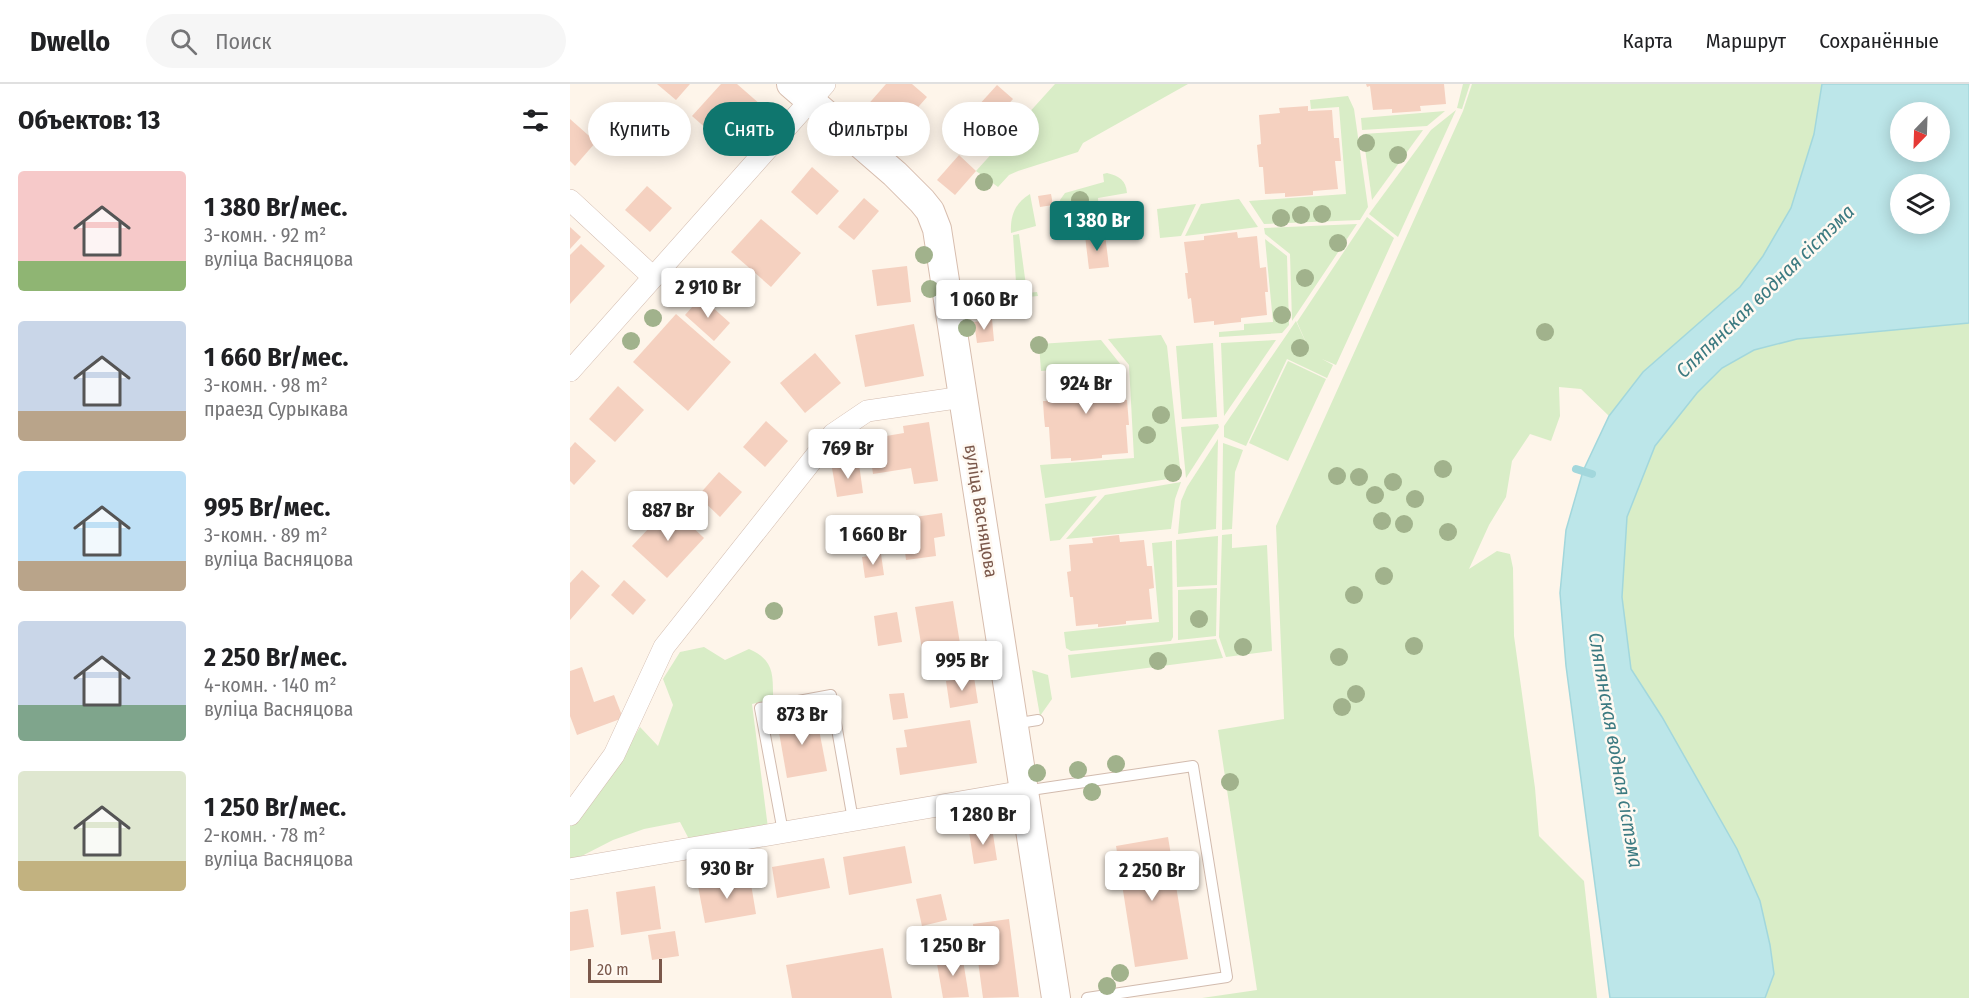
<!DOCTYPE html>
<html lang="ru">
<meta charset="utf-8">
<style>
:root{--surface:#fff;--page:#f6f6f6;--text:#202124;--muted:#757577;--line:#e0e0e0;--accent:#0f766e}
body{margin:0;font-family:"Fira Sans Condensed",sans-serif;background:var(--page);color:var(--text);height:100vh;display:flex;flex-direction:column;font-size:22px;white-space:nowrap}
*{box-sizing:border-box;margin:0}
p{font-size:20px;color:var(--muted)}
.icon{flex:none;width:33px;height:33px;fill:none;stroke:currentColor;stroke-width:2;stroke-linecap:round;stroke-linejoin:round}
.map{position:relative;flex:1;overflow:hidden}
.drawer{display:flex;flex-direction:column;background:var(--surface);width:570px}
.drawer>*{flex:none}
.banner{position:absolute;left:18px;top:18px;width:570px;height:54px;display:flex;gap:12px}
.needle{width:39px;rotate:203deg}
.tools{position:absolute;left:1320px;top:18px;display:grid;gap:12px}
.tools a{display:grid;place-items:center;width:60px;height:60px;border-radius:50%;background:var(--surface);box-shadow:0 3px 15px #0003;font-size:30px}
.scale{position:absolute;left:18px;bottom:15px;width:74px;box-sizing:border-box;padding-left:6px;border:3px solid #7b584b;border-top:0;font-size:16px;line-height:21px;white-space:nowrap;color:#7b584b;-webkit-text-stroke:4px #fff9f2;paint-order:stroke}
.price{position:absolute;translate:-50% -51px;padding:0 14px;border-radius:6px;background:#fff;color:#222;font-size:20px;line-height:39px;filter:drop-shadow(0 2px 3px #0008)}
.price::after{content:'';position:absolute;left:50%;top:36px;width:18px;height:14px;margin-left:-9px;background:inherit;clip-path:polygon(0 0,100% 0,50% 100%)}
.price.current{background:var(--accent);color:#fff}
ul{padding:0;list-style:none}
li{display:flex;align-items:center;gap:18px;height:150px;padding:0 18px}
li span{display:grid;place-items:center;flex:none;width:168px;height:120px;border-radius:6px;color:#555}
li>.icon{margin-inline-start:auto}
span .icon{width:72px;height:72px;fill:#fffc;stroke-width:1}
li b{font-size:26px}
h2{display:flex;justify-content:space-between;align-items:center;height:72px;padding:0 18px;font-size:26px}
.chip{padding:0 21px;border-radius:27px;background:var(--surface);box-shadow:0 3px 15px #0003;font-size:21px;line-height:54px}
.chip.current{background:var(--accent);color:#fff}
header{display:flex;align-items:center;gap:36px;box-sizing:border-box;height:84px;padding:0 30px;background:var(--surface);border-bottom:2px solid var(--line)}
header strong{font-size:28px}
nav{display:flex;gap:33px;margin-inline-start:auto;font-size:21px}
.search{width:420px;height:54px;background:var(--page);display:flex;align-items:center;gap:15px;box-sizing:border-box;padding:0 21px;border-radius:33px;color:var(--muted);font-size:22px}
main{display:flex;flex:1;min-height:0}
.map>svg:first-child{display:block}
</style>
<header>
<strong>Dwello</strong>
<div class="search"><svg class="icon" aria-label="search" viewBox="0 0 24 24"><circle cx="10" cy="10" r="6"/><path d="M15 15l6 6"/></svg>Поиск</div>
<nav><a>Карта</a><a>Маршрут</a><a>Сохранённые</a></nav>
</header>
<main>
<section class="drawer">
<h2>Объектов: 13<svg class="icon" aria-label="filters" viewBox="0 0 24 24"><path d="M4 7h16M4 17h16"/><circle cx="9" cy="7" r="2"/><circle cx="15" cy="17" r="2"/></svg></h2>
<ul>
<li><span style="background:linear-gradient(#f6c9c9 75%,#8fb573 0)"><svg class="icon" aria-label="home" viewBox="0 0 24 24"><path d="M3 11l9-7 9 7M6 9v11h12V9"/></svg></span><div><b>1 380 Br/мес.</b><p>3-комн. · 92 m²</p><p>вуліца Васняцова</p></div></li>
<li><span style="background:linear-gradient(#c9d6e8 75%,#b9a48a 0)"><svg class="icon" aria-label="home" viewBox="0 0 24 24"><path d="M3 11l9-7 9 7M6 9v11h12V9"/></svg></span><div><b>1 660 Br/мес.</b><p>3-комн. · 98 m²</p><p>праезд Сурыкава</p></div></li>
<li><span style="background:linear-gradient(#bfe0f5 75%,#b9a48a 0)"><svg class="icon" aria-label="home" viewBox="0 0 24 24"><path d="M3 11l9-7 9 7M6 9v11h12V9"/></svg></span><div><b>995 Br/мес.</b><p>3-комн. · 89 m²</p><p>вуліца Васняцова</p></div></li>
<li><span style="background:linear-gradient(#c9d6e8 70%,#7fa58c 0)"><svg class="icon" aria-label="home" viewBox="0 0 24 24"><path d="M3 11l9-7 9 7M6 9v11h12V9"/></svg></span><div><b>2 250 Br/мес.</b><p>4-комн. · 140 m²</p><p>вуліца Васняцова</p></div></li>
<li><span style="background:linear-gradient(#dfe7d0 75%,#c2b280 0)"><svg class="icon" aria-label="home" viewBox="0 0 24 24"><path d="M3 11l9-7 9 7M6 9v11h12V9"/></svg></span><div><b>1 250 Br/мес.</b><p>2-комн. · 78 m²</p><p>вуліца Васняцова</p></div></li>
</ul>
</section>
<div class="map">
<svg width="1399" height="914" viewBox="0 0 1399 914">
<rect width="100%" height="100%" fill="#fef5ea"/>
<!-- green -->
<g fill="#d9edc7">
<path d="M485 0H618L513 59 508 68 448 87 439 91 428 103 406 87Z"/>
<path d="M893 0H900L892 25 887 24Z"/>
<path d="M902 0H1252L1244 50 1221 124 1193 172 1170 203 1073 288 1039 332 1011 305 989 303 990 332 981 357 960 350 942 377 936 413 919 441 899 485 927 467 940 470 943 484 944 552 965 704 969 752 1014 797 1027 914H632L687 906 648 646 714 635 706 442 893 27Z"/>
<path d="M778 12 784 25 798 123 790 136 694 140 679 117 776 110 769 23 741 25 740 16Z"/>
<path d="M886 26 828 153 799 130 861 46Z"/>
<path d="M875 27 857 42 792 46 791 34Z"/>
<path d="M853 46 802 116 793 50Z"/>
<path d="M537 89C549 92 556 96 557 109L528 114 529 129 492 134 490 116 495 109 534 98 533 90Z"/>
<path d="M460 110 466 142 441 149C440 132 445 119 460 110Z"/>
<path d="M669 115 688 143 615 152 631 120Z"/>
<path d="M626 120 611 152 590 154 587 125Z"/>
<path d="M797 133 824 154 766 281 752 275 763 281 757 294 717 275 676 362 654 353V342L726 237 741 270 727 238Z"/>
<path d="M787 140 722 237 720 170 695 150 694 144Z"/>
<path d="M449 150 457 209 467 208 468 212 447 214 443 151Z"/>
<path d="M695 155 717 172 719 241 712 249 649 253V248L674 246V240L703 238Z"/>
<path d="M1399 239V914H1195L1204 890 1200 861 1190 817 1167 765 1092 633 1061 585 1052 513 1057 433 1085 362 1127 309 1152 284 1184 266 1227 255Z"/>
<path d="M591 251 597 262 611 393 475 414 470 381 564 374 559 281 538 255Z"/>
<path d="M531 256 551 281 471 287 469 260Z"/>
<path d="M706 256 654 332 651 259Z"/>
<path d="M643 259 647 333 612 335 606 262Z"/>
<path d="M718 277 756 295 718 377 679 359Z"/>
<path d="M648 340 649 343 616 394 611 343Z"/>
<path d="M648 355 646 445 608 450 611 417 617 403Z"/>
<path d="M653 359 673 366 665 388 662 445 652 446Z"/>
<path d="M611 398 605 415 601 445 496 455 535 411Z"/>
<path d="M527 412 490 456 480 457 475 420Z"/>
<path d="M662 450V464L697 461 702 567 656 573 649 553 652 451Z"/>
<path d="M648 452 647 501 607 503 606 456Z"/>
<path d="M602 457 603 553 601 557 501 567 496 564 494 548 589 538 582 459Z"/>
<path d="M647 504 646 552 608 556V506Z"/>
<path d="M646 555 653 574 501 594 498 571Z"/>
<path d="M134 563 155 576 179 565C204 576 203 590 203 615L182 620 198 744 120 757 110 738 74 745 43 756 0 778V741L38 697 70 643 88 662 103 621 93 595 110 568Z"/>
<path d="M462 586 478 591 482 615 470 632Z"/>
</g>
<!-- water -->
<path fill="#bce6e9" stroke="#a2d7dc" stroke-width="1.5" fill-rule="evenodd" d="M1252 0H1399V239L1227 255 1184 266 1152 284 1127 309 1085 362 1057 433 1052 513 1061 585 1092 633 1167 765 1190 817 1200 861 1204 890 1195 914H1040L996 582 990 509 996 446 1013 387 1039 332 1073 288 1170 203 1193 172 1221 124 1244 50ZM1330 28H1370V68H1330ZM1330 100H1370V140H1330Z"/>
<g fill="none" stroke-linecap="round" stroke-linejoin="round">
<!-- stream -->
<path stroke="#a2d7dc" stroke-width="8" d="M1006 385 1022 390"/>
</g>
<!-- building -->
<g fill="#f5d1c0">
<path d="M87 0H120L106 16Z"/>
<path d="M151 0H167L191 21 155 61 122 32Z"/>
<path d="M316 0H342L357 13 342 30 360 46 343 66 295 24Z"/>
<path d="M796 0H874L876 20 850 22 851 27 822 29V25L803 26 800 2 797 3Z"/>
<path d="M427 1 443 15 424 36 408 22Z"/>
<path d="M738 22V27L762 26 764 54H769L771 77H765L768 105 743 107V111L715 113V109L695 110 693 83H689L687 61 691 60 689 31 710 29 709 24Z"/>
<path d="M0 35 26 58 5 82 0 77Z"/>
<path d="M389 71 406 87 385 111 367 96Z"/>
<path d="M242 83 269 107 247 131 221 108Z"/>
<path d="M77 102 102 124 80 148 55 126Z"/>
<path d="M481 110 483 121 470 123 468 112Z"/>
<path d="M294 114 309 127 284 156 268 143Z"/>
<path d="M191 135 231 169 201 203 161 168Z"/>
<path d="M0 143 11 153 0 165Z"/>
<path d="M667 148 668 154 687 152 690 184 696 183 698 208H695L697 231 671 234V238L661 239 644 241V237L624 239 621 214 618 215 615 189H618L614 158 634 156V152Z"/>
<path d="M535 150 539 183 519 185 515 152Z"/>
<path d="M11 160 35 182 0 220V171Z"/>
<path d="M337 182 341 218 307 222 302 186Z"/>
<path d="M131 213 160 239 144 257 115 231Z"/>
<path d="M106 230 161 278 118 327 63 278Z"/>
<path d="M422 235 424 257 407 259 404 238Z"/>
<path d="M344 240 354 292 295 303 285 251Z"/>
<path d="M245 269 271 299 235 329 210 299Z"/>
<path d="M527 284V290L552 288 554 316H557L559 341H556L558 369 532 371V374L501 377V374L481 375 479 343H475L474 333 473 317H477L476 294 501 292 500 286Z"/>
<path d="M48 302 74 326 45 358 19 335Z"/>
<path d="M196 337 218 357 195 383 173 363Z"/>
<path d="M359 338 368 397 344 400 341 384 303 390 298 355 334 349 333 342Z"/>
<path d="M5 358 26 377 4 401 0 397V364Z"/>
<path d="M289 380 293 409 267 413 262 384Z"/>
<path d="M149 388 172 408 150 433 128 412Z"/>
<path d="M100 422 134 454 97 494 62 462Z"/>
<path d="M372 429 375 452 364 454 366 472 336 476 331 435Z"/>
<path d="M549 451 550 458 574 456 577 482H582L584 504 579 505 582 535 556 537V540L528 543V540L506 542 503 513H500L497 488 501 487 499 461 523 459 522 454Z"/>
<path d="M311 470 314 491 295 494 292 473Z"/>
<path d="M12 486 30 502 0 536V499Z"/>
<path d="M54 496 76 516 63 531 41 511Z"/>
<path d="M383 517 395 590 357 596 345 523Z"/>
<path d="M327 528 332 558 308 562 304 532Z"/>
<path d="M12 583 24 618 44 611 53 634 7 651 0 632V587Z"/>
<path d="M404 593 408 619 380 624 376 597Z"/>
<path d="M334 609 338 634 323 636 319 610Z"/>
<path d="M246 630 257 687 217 694 207 637Z"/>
<path d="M400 636 407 679 330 691 326 664 337 663 334 646Z"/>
<path d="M422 744 427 776 404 780 399 748Z"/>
<path d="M598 753 618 875 565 883 546 762Z"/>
<path d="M335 762 342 799 279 811 273 773Z"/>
<path d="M254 774 260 804 207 814 202 783Z"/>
<path d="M180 794 186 830 135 839 128 802Z"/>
<path d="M85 802 91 845 51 851 46 808Z"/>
<path d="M371 810 377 836 352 842 346 815Z"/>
<path d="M18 825 24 863 0 867V828Z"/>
<path d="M439 835 449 913 413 914 403 840Z"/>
<path d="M105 847 109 872 82 876 78 851Z"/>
<path d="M313 864 322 914H222L216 881Z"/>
<path d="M392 870 399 913 373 914 366 874Z"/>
</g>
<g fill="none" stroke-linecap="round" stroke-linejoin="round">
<defs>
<g id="lane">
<path d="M443 640 468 636"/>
<path d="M454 707 623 682 657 893 517 914"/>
<path d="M213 748 190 624 261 611 283 736"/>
</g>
<g id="street">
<path d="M0 116 83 193"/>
<path d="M0 287 255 0"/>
<path d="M0 731 44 671 94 563 263 350 297 327 393 313"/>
<path d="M0 785 454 707"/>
</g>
<path id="secondary" d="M221 0 325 90 352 117 360 127 367 145 486 914"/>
</defs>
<!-- lane casing -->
<use href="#lane" stroke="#d2bbae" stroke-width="12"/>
<!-- street casing -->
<use href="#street" stroke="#d2bbae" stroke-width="22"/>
<!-- secondary casing -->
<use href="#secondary" stroke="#d7bdae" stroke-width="30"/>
<!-- lane -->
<use href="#lane" stroke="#fff" stroke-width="10"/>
<!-- street -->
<use href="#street" stroke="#fff" stroke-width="21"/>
<!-- secondary -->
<use href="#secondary" stroke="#fff" stroke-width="28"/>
</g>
<!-- trees -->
<g fill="#a1b28c">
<circle cx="194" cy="49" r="9"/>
<circle cx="309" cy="54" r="9"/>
<circle cx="796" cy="59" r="9"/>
<circle cx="828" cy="71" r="9"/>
<circle cx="414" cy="98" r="9"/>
<circle cx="510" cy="116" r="9"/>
<circle cx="752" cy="130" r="9"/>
<circle cx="731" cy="131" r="9"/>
<circle cx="711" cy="134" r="9"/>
<circle cx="768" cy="159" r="9"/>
<circle cx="354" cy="171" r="9"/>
<circle cx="735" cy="194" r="9"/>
<circle cx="102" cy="204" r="9"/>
<circle cx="360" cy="205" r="9"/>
<circle cx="712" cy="231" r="9"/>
<circle cx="83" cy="234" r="9"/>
<circle cx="397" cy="244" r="9"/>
<circle cx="975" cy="248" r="9"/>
<circle cx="61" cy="257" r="9"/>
<circle cx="469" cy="261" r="9"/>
<circle cx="730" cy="264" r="9"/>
<circle cx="591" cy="331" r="9"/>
<circle cx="577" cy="351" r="9"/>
<circle cx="873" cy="385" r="9"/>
<circle cx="603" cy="389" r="9"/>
<circle cx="767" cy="392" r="9"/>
<circle cx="789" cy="393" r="9"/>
<circle cx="823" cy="398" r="9"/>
<circle cx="805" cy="411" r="9"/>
<circle cx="845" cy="415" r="9"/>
<circle cx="812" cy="437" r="9"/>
<circle cx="834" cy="440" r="9"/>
<circle cx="878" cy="448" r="9"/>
<circle cx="814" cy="492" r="9"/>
<circle cx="784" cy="511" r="9"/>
<circle cx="204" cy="527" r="9"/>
<circle cx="629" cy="535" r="9"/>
<circle cx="844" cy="562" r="9"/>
<circle cx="673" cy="563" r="9"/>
<circle cx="769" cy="573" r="9"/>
<circle cx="588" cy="577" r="9"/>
<circle cx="786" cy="610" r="9"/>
<circle cx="772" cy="623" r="9"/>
<circle cx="546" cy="680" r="9"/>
<circle cx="508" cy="686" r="9"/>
<circle cx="467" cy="689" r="9"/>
<circle cx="660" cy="698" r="9"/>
<circle cx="522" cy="708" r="9"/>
<circle cx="550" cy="889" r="9"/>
<circle cx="537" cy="902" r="9"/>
</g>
<g text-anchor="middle" stroke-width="5" stroke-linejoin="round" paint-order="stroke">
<!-- street labels -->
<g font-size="18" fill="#7b584b" stroke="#fff9f2">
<text transform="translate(411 427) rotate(81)" y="6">вуліца Васняцова</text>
</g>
<!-- water labels -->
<g font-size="20" font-style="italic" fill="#3c7a81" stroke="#fff9f2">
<text transform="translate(1195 207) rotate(-44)" y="7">Сляпянская водная сістэма</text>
<text transform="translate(1046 666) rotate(80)" y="7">Сляпянская водная сістэма</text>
</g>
</g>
</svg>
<div class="tools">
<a><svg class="needle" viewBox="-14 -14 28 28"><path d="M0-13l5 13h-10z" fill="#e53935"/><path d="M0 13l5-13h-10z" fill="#757577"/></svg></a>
<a><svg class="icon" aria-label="layers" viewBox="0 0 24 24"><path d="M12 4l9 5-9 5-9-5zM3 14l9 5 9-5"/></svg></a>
</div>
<div class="scale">20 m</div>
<b class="price current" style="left:527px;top:168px">1 380 Br</b>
<b class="price" style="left:138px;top:235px">2 910 Br</b>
<b class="price" style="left:414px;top:247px">1 060 Br</b>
<b class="price" style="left:516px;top:331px">924 Br</b>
<b class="price" style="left:278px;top:396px">769 Br</b>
<b class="price" style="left:98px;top:458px">887 Br</b>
<b class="price" style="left:303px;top:482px">1 660 Br</b>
<b class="price" style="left:392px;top:608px">995 Br</b>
<b class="price" style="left:232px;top:662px">873 Br</b>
<b class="price" style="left:413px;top:762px">1 280 Br</b>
<b class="price" style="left:157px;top:816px">930 Br</b>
<b class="price" style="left:582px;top:818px">2 250 Br</b>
<b class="price" style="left:383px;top:893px">1 250 Br</b>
<div class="banner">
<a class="chip">Купить</a>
<a class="chip current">Снять</a>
<a class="chip">Фильтры</a>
<a class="chip">Новое</a>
</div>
</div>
</main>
